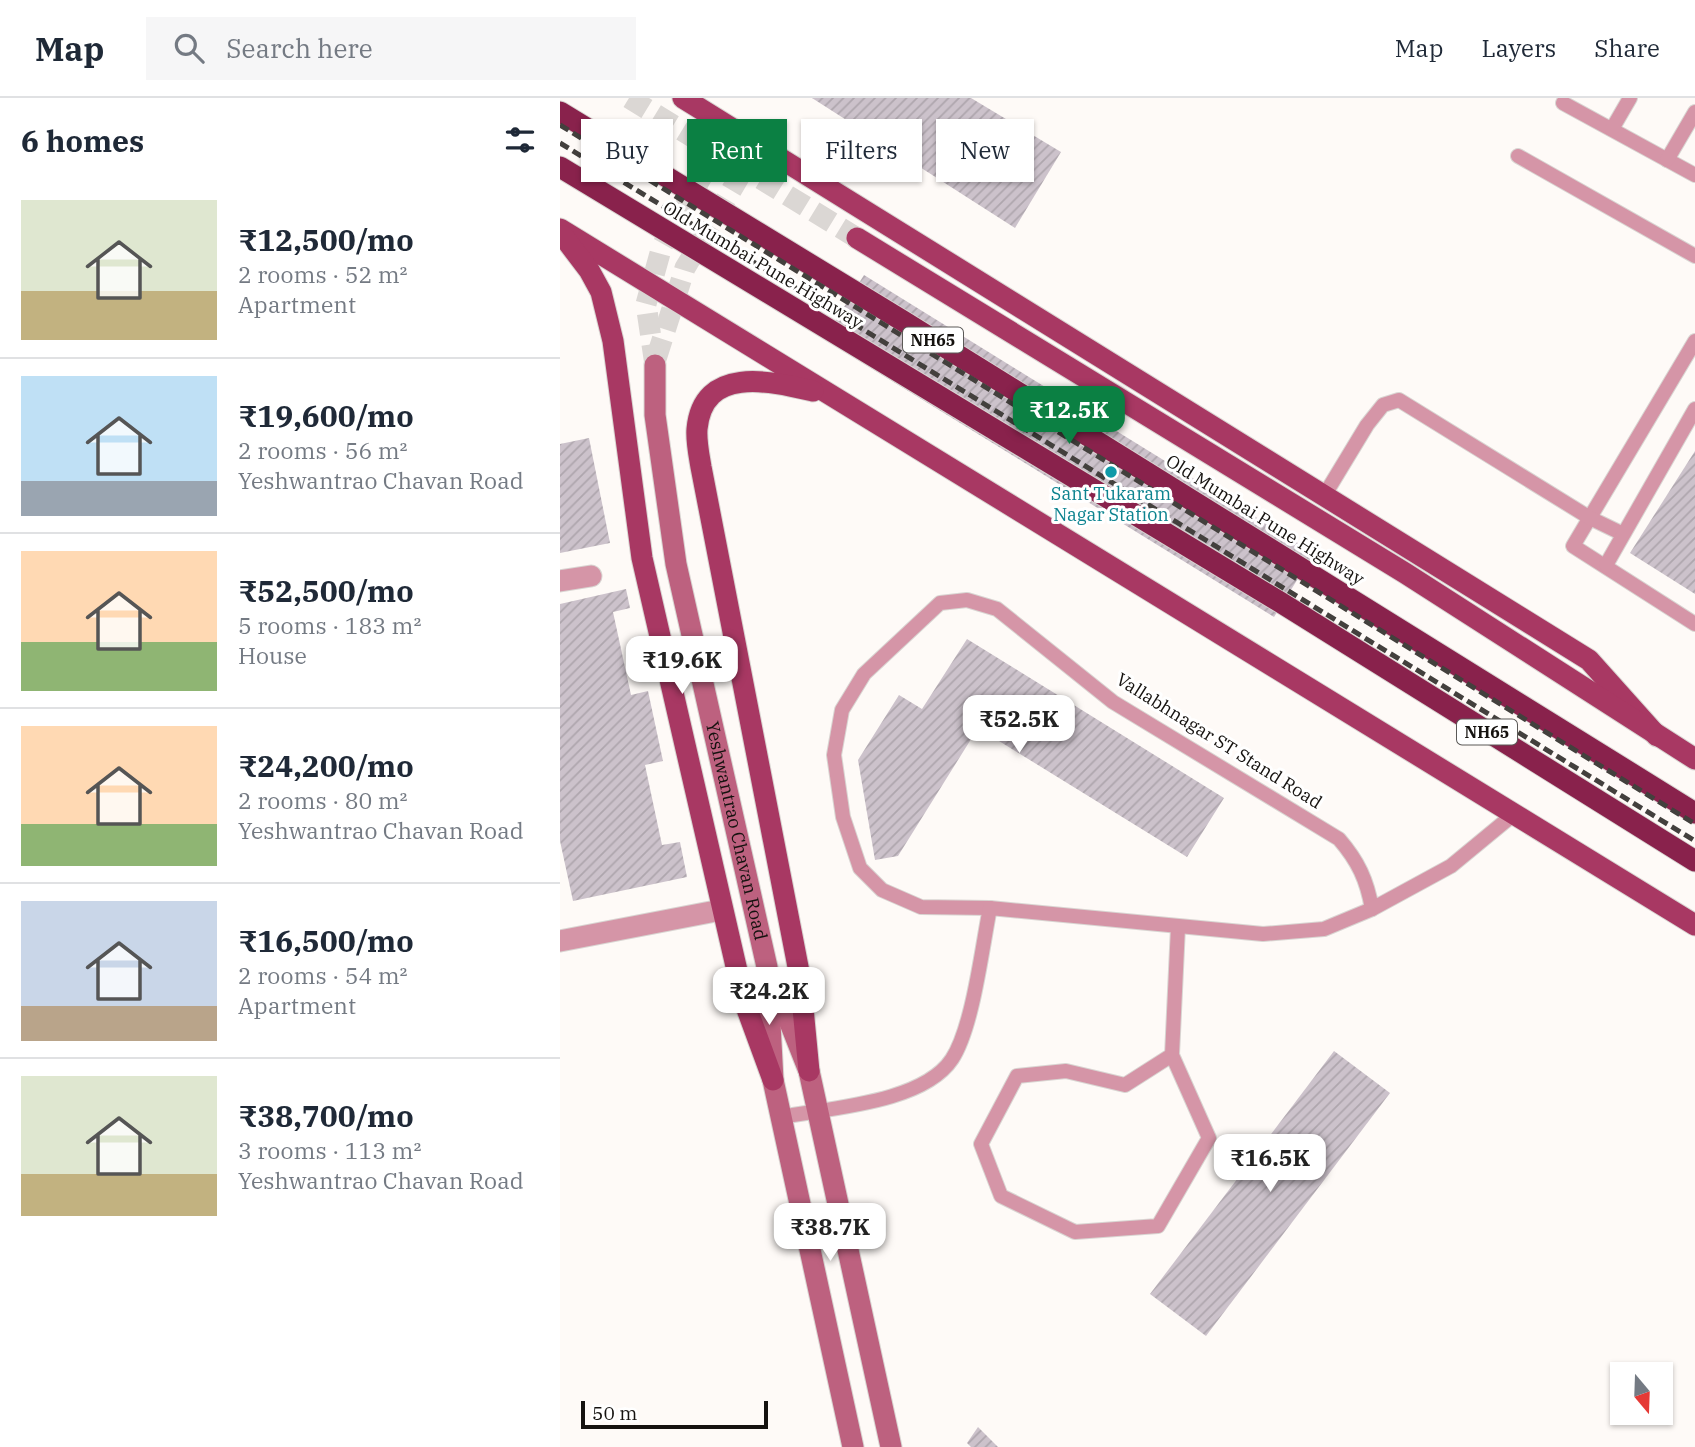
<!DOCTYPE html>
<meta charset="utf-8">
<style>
:root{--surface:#fff;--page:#f6f6f7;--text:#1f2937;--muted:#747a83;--line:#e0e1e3;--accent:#0b8043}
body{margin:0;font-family:"IBM Plex Serif",serif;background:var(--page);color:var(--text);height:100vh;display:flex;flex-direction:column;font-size:26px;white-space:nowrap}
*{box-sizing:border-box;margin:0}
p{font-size:23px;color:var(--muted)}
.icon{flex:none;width:38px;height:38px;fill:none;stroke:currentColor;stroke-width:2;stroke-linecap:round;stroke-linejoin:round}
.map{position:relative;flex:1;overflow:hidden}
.details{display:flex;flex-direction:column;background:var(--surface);width:560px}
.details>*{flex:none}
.banner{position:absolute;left:21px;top:21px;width:665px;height:63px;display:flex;gap:14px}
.needle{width:46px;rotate:161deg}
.fabs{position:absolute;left:1050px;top:1264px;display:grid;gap:14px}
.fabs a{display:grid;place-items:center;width:63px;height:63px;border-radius:0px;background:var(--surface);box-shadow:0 2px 5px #0004;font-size:35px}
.scale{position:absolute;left:21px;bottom:18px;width:187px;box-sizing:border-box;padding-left:7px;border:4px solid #15120f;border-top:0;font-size:19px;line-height:24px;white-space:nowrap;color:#15120f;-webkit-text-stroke:5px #fff;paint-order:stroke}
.price{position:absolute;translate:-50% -60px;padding:0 16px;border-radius:14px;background:#fff;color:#222;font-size:23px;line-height:46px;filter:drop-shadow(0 2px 4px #0008)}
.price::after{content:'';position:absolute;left:50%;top:42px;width:21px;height:16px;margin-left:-10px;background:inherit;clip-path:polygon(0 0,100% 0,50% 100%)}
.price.active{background:var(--accent);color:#fff}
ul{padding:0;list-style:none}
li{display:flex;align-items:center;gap:21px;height:175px;padding:0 21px}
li+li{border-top:2px solid var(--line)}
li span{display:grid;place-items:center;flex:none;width:196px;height:140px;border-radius:0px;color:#555}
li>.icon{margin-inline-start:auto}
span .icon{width:84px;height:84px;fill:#fffc;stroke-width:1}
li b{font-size:30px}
h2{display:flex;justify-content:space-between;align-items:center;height:84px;padding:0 21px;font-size:30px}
.pill{padding:0 24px;border-radius:0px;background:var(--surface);box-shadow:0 2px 5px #0004;font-size:24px;line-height:63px}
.pill.active{background:var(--accent);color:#fff}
header{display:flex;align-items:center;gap:42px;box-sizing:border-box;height:98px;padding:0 35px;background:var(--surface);border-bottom:2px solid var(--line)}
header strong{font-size:33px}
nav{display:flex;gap:38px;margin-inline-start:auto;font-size:24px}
.search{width:490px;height:63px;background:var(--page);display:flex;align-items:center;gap:18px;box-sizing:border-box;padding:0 24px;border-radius:0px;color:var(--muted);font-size:26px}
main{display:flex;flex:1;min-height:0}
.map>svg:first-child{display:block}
</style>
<header>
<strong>Map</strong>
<div class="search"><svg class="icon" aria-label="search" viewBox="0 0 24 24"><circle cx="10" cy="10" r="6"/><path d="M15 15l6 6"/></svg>Search here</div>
<nav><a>Map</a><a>Layers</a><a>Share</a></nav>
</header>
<main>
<section class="details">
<h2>6 homes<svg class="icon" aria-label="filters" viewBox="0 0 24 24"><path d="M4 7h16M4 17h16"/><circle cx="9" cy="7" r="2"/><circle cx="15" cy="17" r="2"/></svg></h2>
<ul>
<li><span style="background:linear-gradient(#dfe7d0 65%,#c2b280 0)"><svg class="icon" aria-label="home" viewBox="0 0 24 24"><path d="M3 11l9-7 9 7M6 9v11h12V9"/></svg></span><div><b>₹12,500/mo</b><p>2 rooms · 52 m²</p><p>Apartment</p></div></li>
<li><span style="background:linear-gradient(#bfe0f5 75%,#9aa5b1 0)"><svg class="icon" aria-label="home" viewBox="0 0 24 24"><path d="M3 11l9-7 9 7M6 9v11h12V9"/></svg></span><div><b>₹19,600/mo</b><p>2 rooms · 56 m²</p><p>Yeshwantrao Chavan Road</p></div></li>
<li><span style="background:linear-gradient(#ffd9b3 65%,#8fb573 0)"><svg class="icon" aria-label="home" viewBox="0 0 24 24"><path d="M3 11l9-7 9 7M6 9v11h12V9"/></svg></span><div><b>₹52,500/mo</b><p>5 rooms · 183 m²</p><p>House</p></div></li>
<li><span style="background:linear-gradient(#ffd9b3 70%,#8fb573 0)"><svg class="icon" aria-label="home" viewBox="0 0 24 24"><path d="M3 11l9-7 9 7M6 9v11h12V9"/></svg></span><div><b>₹24,200/mo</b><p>2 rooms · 80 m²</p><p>Yeshwantrao Chavan Road</p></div></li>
<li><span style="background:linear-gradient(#c9d6e8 75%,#b9a48a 0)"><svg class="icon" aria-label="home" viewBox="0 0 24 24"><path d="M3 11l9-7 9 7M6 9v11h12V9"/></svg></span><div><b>₹16,500/mo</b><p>2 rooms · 54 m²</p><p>Apartment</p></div></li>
<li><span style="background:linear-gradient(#dfe7d0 70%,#c2b280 0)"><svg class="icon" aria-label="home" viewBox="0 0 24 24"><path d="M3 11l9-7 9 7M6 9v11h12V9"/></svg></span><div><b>₹38,700/mo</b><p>3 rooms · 113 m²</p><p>Yeshwantrao Chavan Road</p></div></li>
</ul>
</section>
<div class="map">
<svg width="1135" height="1349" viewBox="0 0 1135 1349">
<defs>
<pattern id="building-hatch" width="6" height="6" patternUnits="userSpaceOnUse" patternTransform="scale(1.75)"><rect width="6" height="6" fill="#ccc2cb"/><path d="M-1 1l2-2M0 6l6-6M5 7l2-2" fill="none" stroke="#aea6ad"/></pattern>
</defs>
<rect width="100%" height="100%" fill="#fefaf7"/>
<!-- building -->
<g fill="url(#building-hatch)">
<path d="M252 0H411L501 54 455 130Z"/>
<path d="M304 177 754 455 714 519 264 241Z"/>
<path d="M29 340 50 445 0 455V346Z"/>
<path d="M1135 353V496L1070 455Z"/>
<path d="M66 491 70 510 53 514 71 597 88 593 103 663 85 667 102 747 120 744 127 779 13 803 0 743V506Z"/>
<path d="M407 541 664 700 627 759 418 630 338 758 315 762 298 662 339 597 362 611Z"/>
<path d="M774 953 830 995 646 1238 590 1196Z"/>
<path d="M418 1329 438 1349H411L407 1345Z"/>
</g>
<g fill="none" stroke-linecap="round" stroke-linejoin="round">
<!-- secondary-tunnel -->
<g stroke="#dbd7d4" stroke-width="21" stroke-dasharray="21 10" stroke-linecap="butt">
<path d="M96 261 125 170 184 71"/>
<path d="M95 267 86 206 102 148 156 54"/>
</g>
<!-- primary-tunnel -->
<path stroke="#dbd7d4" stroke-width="21" stroke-dasharray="21 10" stroke-linecap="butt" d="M69 0 297 140"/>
<defs>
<g id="lane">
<path d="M1003 5 1135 77"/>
<path d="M1052 31 1070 0"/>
<path d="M958 58 1135 158"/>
<path d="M1107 62 1135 14"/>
<path d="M1135 243 1013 448 1135 526"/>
<path d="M764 398 807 327 823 307 839 302 1030 420 1063 436"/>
<path d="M1046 467 1135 311"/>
<path d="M430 810 361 809 322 792 300 770 283 719 274 657 282 612 304 576 380 505 407 502 437 511 553 604 779 741C798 763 807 782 812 811"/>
<path d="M612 957 565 987 506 973 457 978 421 1046 441 1098 515 1134 598 1128 649 1040 612 957 618 829"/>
<path d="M221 1019C269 1010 363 1005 392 961 413 929 422 849 430 810L703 836 764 831 812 811 891 768 954 716"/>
</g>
<g id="street">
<path d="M0 483 31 478"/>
<path d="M0 843 161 812"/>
</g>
<g id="secondary">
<path id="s1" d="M95 267V317L116 466 207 869 213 982 293 1349"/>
<path d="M215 887 249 973 331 1349"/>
</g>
<g id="primary">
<path d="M123 0 1029 562 1097 638"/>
<path d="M0 131 1135 827"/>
<path d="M3 138 29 172 41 194 53 243 82 460 184 903 213 982"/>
<path d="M297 140 845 475 1135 661"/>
<path d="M249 973 240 879 141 369C139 357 136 343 137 331 143 267 210 283 253 293"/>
</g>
<g id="highway">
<path d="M0 14 343 223 1135 715"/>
<path d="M0 69 720 504 1135 763"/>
</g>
</defs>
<!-- lane casing -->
<use href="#lane" stroke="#d9d5d2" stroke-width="16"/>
<!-- street casing -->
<use href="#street" stroke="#d9d5d2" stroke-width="23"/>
<!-- secondary casing -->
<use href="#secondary" stroke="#d9d5d2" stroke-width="23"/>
<!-- primary casing -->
<use href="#primary" stroke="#d9d5d2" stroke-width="23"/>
<!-- highway casing -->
<use href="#highway" stroke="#d9d5d2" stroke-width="23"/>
<!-- lane -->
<use href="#lane" stroke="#d595a7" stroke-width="14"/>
<!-- street -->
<use href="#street" stroke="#d595a7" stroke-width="21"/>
<!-- secondary -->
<use href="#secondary" stroke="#bd617f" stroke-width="21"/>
<!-- primary -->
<use href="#primary" stroke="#a83863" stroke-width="21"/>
<!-- highway -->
<use href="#highway" stroke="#89224c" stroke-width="21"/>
<!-- rail -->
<g stroke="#43403d" stroke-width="5" stroke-dasharray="10 5" stroke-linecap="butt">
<path d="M0 27 1135 726"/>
<path d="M0 45 1135 743"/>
</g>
</g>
<!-- markers -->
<circle fill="#0f9aa8" stroke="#fff" stroke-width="2.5" cx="551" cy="374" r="7"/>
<g text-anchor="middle" stroke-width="6" stroke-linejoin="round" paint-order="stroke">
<!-- shield labels -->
<g fill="#fff" stroke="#5b5957" stroke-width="2">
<rect x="343" y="229.5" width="60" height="25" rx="5"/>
<rect x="897" y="621.5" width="60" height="25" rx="5"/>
</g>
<g font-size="16" font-weight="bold" fill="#15120f">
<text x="373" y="248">NH65</text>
<text x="927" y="640">NH65</text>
</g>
<!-- street labels -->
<g font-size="18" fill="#15120f" stroke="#fff">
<text transform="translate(203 167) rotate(31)" y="6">Old Mumbai Pune Highway</text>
<text transform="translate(705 422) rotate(32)" y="6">Old Mumbai Pune Highway</text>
<text transform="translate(659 643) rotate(32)" y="6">Vallabhnagar ST Stand Road</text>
<text dy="6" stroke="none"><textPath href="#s1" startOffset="474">Yeshwantrao Chavan Road</textPath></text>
</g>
<!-- culture labels -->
<g font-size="18" fill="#0d838f" stroke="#fff">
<text x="551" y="402">Sant Tukaram<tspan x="551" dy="21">Nagar Station</tspan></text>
</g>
</g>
</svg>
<div class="fabs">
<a><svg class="needle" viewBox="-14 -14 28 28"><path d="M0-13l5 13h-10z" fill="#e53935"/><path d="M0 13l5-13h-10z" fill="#747a83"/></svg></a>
</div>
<div class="scale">50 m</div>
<b class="price active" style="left:509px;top:348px">₹12.5K</b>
<b class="price" style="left:122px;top:598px">₹19.6K</b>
<b class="price" style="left:459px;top:657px">₹52.5K</b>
<b class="price" style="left:209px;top:929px">₹24.2K</b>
<b class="price" style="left:710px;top:1096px">₹16.5K</b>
<b class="price" style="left:270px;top:1165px">₹38.7K</b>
<div class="banner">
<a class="pill">Buy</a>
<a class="pill active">Rent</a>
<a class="pill">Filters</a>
<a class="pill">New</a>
</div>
</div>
</main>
